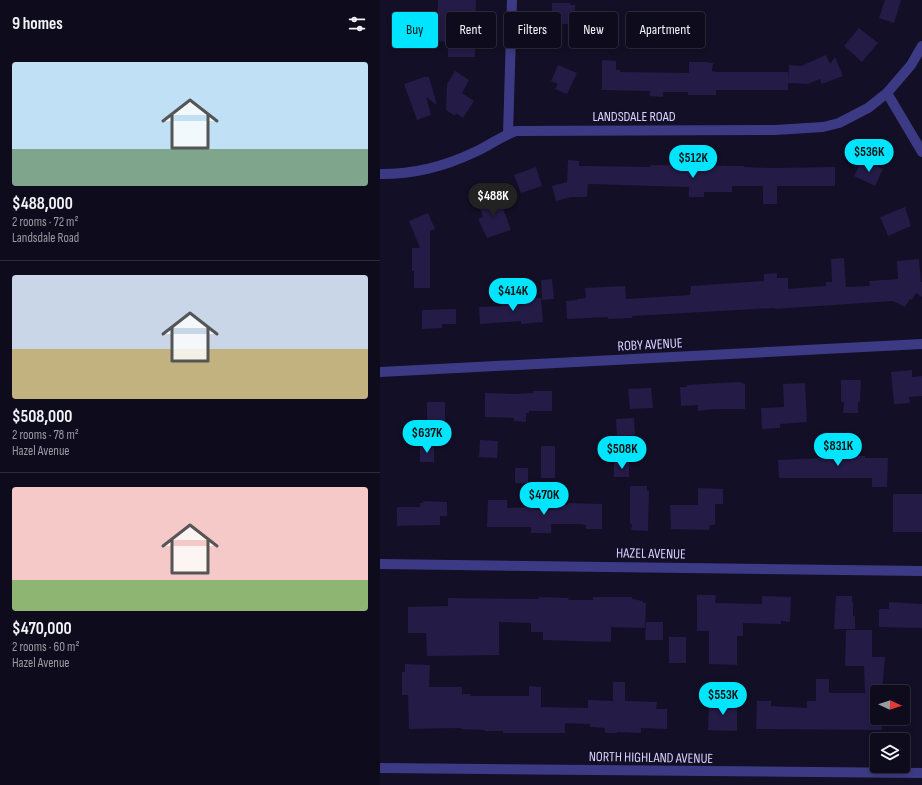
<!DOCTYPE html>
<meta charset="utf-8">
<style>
:root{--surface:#0e0b1c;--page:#171425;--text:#f1f3f6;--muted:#9b9ba3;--line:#2e2b3b;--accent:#00e5ff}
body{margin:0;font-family:"Sofia Sans Condensed",sans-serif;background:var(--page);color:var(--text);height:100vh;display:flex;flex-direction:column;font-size:15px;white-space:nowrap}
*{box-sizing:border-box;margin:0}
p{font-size:13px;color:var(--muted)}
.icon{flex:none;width:22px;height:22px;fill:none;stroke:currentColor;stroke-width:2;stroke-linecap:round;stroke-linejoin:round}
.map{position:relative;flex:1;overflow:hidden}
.side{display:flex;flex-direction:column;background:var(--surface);width:380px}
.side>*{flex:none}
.banner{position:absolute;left:12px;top:12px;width:380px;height:36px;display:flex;gap:8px}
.needle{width:26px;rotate:94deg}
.buttons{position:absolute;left:490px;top:685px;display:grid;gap:8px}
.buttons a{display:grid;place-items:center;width:40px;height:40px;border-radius:4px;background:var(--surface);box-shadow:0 2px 6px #0003,0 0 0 1px var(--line);font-size:20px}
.price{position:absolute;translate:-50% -34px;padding:0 9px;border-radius:14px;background:var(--accent);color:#111;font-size:13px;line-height:26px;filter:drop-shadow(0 1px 2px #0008)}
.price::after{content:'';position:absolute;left:50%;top:24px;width:12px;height:9px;margin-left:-6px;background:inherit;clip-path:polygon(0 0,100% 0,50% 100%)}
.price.active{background:#222;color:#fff}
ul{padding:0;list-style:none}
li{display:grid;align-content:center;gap:8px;height:212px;padding:0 12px}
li+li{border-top:1px solid var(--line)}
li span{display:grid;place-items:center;height:124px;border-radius:4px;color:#555}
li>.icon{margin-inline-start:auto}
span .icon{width:72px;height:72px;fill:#fffc;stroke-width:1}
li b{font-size:17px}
h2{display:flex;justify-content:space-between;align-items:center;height:48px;padding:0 12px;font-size:17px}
.chip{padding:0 14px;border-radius:4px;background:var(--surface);box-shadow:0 2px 6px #0003,0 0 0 1px var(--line);font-size:14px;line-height:36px}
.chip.active{background:var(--accent);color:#111}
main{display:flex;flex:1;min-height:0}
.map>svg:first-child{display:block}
</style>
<main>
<section class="side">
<h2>9 homes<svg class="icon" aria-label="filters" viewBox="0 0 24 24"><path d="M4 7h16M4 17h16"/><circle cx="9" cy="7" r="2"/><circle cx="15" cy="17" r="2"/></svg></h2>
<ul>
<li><span style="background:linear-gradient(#bfe0f5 70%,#7fa58c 0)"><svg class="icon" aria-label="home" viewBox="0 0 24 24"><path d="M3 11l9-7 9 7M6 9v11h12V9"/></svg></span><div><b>$488,000</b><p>2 rooms · 72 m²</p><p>Landsdale Road</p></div></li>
<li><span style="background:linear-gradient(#c9d6e8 60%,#c2b280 0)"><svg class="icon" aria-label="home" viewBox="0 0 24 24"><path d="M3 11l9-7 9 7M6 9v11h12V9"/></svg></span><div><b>$508,000</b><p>2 rooms · 78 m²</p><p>Hazel Avenue</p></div></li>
<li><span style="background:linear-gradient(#f6c9c9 75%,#8fb573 0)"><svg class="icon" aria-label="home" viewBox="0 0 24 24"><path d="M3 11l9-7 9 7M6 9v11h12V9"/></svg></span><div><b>$470,000</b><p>2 rooms · 60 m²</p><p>Hazel Avenue</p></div></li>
</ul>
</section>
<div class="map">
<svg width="542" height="785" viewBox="0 0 542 785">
<rect width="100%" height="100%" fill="#130f26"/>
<!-- building -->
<g fill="#241b47">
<path d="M58 0H96L95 57H68V42L53 41V28H57Z"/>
<path d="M505 0H521L514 23 499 18Z"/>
<path d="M172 3H190V5H195V16H190V24H169V11H172Z"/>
<path d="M479 28 498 43 482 62 464 46Z"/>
<path d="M446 55 450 64 455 57 463 76 442 84 440 79 428 84 408 83V90H336V95H308V92H283V97L270 96V91L222 90V61L224 60 236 61V70H240V72L309 73V62H325L333 63 332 71 337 72H408V81L409 65 421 66Z"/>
<path d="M178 65 197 73 187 94 175 89 178 84 171 81Z"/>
<path d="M75 71 89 80 82 93 94 101 83 118 76 113 75 116 66 110 67 84Z"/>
<path d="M44 77H49L57 105 46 97 51 115 37 120 24 84Z"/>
<path d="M188 160 199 161V166H208L271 167V165L364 166V167L392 168 455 167V186H397V204H383V186H352V192H324V197H309V187L208 184 207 197H191L176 201 172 186 187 182Z"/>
<path d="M482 160 503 169 495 186 474 176Z"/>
<path d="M156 167 162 186 141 193 134 175Z"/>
<path d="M118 194 131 230 107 238 98 219 103 217 97 201Z"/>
<path d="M525 207 531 226 508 236 500 217Z"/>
<path d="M48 213 55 229 50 231V288H34V271H32V248H40L29 221Z"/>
<path d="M464 258 466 287 490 286 489 281 518 279 517 261 539 259 541 282H542V297L536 293 532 300 530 299 525 307 513 301 408 308 395 309V308L252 316V318L228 319V317L187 319 186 301 197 300V299L206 298 205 288 245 286 246 299 310 295 311 286 384 281V274L397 273V278H408V289L446 286V282H452L451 259Z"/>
<path d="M172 279 174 299 162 300 161 280Z"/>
<path d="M161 298 163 322 141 324V321L100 324 99 307 122 306 121 300Z"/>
<path d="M76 309V324H62V328L42 329V310Z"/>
<path d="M532 370V377L542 376V396L529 397 530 403 514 404 511 372Z"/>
<path d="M461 380H481L480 402H478V413H463L464 402H461Z"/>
<path d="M358 382 363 383V384H365V409H335L318 411V405L301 406 300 387H307V385Z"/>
<path d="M425 383 427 422 400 424V428L382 429 381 408 404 407 403 384Z"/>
<path d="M271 388 273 408 250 409 248 389Z"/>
<path d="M153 391H172V411H149V413H146V422L134 421V418L105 417V393L134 394 153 393Z"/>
<rect x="47" y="402" width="18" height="20"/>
<path d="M254 418 255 435 237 436 236 419Z"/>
<path d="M100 440 118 441 117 458 99 457Z"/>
<path d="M465 441H477V456H485V458H508L507 487H492V478H399L398 460 466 457Z"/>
<path d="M40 446 54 447V462H40Z"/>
<rect x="161" y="446" width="14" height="32"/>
<rect x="234" y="462" width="15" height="15"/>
<rect x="135" y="468" width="13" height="15"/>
<path d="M250 486H267V491H269L268 531 251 530 252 524H250Z"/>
<path d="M318 488 343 489V504H335V525H330L329 530 291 529 290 505H318Z"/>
<rect x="513" y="494" width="29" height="38"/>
<path d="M108 500H127V508L152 507V506H165V504L188 505V503L222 504V529H206V525L200 524H171V533H151V527H107Z"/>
<path d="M43 501 67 502V516H60V525L17 526V507H40V503H43Z"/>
<path d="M317 595H336L335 603 382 604V596L411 597 410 622 401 621V624L363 623V636H357V665L329 664V631H317Z"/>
<path d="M456 596H472V602H473V616H475V629H454Z"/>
<path d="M159 597 189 598 188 600H213V597H252V599L263 601V603H266L265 628 231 627V642L163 640V632H151V623L119 622V655L47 656 46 633H28V607L68 606V598L159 599Z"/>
<path d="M509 602 542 604V628L499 627V609H509Z"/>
<path d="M266 622H283V640H265Z"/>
<path d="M466 630H492V657H505L502 692H497V718H501L502 730 376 729 377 701H391V706L427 708V701H436V679H449V693H485L484 666H465Z"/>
<rect x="289" y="637" width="17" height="26"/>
<path d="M25 664 50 665 49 687H82V694H90V696H149V686L161 687V707L208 708V700L233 701V682H245V701L277 702 276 709H287V729L261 728V733L237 732V733H225V728L210 727V724L185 723V733H123V731H105V730L81 729V728L29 729 28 695H22V672H25Z"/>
<path d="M329 702H357V731L328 730Z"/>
</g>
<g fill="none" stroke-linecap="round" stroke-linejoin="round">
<!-- minor -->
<g stroke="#3d3a85" stroke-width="10">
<path d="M542 46 531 65 507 93 542 152"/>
<path d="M128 134 132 0"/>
<path d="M0 174C35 174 63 167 95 152 109 146 121 136 136 131L395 130 443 127 459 123 488 108 507 93"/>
<path d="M0 372 542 344"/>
<path d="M0 564 542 571"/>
<path d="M0 768 542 773"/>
</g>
</g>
<g text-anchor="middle" stroke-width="4" stroke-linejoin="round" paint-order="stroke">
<!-- street labels -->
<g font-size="14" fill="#d9d4ff" stroke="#130f26">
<text x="254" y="121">LANDSDALE ROAD</text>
<text transform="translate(270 344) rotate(-3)" y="5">ROBY AVENUE</text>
<text transform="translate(271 553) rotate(1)" y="5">HAZEL AVENUE</text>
<text transform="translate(271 757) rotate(1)" y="5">NORTH HIGHLAND AVENUE</text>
</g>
</g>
</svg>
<div class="buttons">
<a><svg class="needle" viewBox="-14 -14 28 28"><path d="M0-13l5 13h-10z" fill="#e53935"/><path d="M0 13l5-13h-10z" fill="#9b9ba3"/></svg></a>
<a><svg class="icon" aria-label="layers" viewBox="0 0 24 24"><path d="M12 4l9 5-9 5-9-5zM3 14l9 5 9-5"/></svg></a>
</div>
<b class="price" style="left:489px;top:173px">$536K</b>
<b class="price" style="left:313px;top:179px">$512K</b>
<b class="price active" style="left:113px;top:217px">$488K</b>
<b class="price" style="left:133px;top:312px">$414K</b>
<b class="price" style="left:47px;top:454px">$637K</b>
<b class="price" style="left:458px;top:467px">$831K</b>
<b class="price" style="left:242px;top:470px">$508K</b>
<b class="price" style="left:164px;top:516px">$470K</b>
<b class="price" style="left:343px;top:716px">$553K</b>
<div class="banner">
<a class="chip active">Buy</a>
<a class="chip">Rent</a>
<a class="chip">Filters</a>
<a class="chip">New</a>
<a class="chip">Apartment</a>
</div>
</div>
</main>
